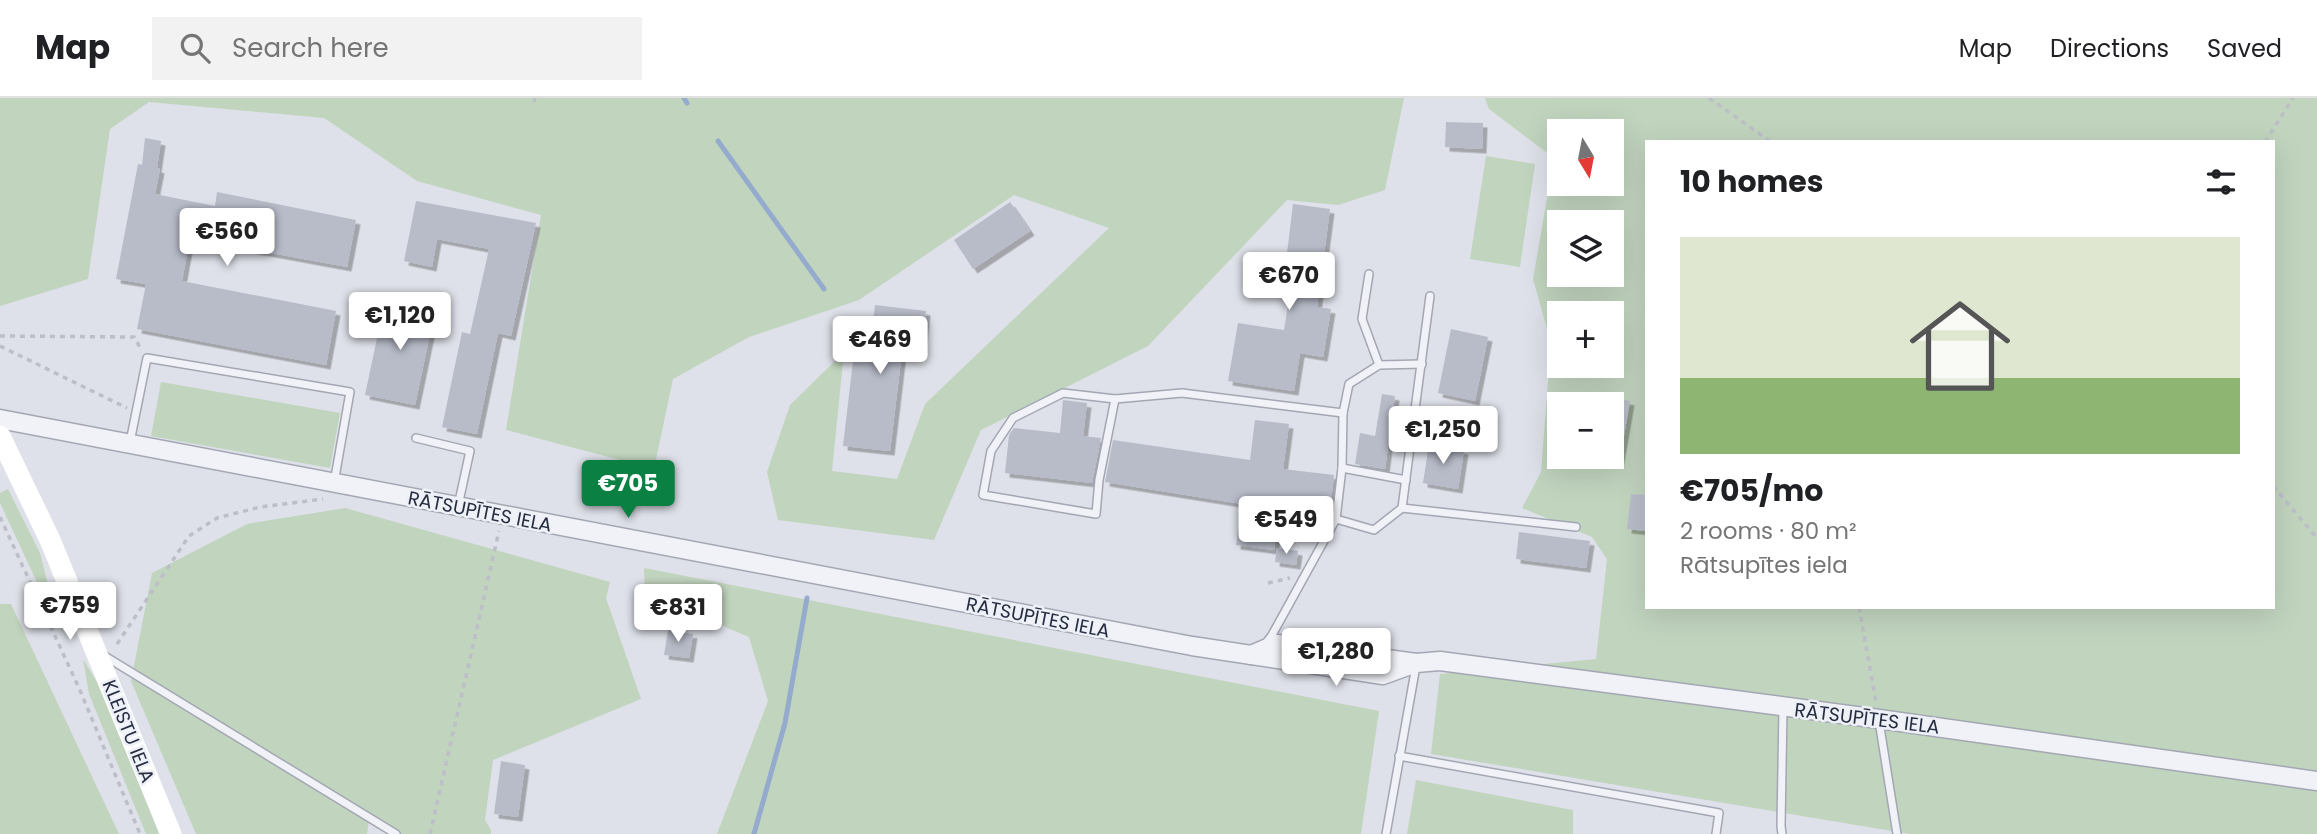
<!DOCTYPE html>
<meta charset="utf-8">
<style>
:root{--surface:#fff;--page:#f2f2f2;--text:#202124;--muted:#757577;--line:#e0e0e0;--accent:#0b8043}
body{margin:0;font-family:Poppins,sans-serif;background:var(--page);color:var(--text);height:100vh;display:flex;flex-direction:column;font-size:26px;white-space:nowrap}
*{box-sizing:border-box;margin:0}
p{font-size:23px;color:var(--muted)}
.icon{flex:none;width:38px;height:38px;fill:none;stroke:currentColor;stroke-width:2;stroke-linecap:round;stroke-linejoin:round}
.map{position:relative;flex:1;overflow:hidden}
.sheet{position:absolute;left:1645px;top:42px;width:630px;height:469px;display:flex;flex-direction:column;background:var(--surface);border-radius:0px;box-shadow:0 7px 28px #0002}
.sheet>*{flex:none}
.needle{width:46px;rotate:170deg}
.buttons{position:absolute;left:1547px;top:21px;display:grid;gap:14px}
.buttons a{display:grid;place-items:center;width:77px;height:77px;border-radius:0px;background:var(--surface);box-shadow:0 7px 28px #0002;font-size:35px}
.price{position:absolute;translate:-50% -60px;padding:0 16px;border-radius:7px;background:#fff;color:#222;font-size:23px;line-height:46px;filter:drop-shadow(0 2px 4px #0008)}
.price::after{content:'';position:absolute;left:50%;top:42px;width:21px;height:16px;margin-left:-10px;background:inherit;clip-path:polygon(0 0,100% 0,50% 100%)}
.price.active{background:var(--accent);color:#fff}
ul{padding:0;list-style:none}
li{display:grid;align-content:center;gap:14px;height:371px;padding:0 35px}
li+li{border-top:2px solid var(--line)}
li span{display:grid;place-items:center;height:217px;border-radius:0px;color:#555}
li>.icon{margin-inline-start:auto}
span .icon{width:126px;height:126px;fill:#fffc;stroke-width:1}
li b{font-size:30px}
h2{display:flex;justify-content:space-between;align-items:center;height:84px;padding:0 35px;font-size:30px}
header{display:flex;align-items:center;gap:42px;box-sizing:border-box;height:98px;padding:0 35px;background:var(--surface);border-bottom:2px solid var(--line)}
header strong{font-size:33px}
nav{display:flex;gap:38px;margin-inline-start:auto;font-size:24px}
.search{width:490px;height:63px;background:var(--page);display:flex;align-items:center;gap:18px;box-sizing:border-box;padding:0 24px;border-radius:0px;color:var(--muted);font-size:26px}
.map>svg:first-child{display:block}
</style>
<header>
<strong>Map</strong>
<div class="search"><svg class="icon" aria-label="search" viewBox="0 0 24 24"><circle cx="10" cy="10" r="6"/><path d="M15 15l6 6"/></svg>Search here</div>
<nav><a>Map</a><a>Directions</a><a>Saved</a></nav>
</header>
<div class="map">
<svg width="2317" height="736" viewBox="0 0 2317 736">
<defs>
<filter id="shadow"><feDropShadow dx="4.5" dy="4.5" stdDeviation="0" flood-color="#0004"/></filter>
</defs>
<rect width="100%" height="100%" fill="#dee1e9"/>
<!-- green -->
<g fill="#c1d4be" fill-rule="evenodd">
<path d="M0 0H1404L1385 92 1338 107 1287 102 1148 248 981 332 934 442 778 422 767 374 790 307 844 254 832 373 897 381 925 306 1109 130 1014 97 859 202 749 239 673 281 654 371 506 332 541 117 417 83 324 20 149 4 110 31 88 181 0 208Z"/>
<path d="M1485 0H2317V736H1910L1431 656 1440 576 1596 561 1607 461 1592 439 1522 410 1541 374 1551 245 1533 181 1554 60 1489 11ZM1559 33H1612V86H1559ZM1647 44H2273V509H1647ZM1559 124H1612V177H1559ZM1559 215H1612V268H1559ZM1559 306H1612V359H1559Z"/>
<path d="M1486 58 1535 66 1520 169 1470 161Z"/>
<path d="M161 284 340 315 330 370 151 338Z"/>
<path d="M8 391 40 455 53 507 49 510 0 405V395Z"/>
<path d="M345 410 610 484 606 500 641 601 493 662 485 722 491 732V736H390L369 722 367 736H196L131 583 152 475 247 426Z"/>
<path d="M644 470 1379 613 1361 736H717L768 603 749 539 645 495Z"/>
<path d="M0 506H11L119 736H0Z"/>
<path d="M83 561 100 589 159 736H146L89 596Z"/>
<path d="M1416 682 1573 712V736H1407Z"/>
</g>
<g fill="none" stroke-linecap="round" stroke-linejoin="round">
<!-- stream -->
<g stroke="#95abcd" stroke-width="5">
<path d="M684 0 687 5"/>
<path d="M718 43 824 191"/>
<path d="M754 736 785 625 807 500"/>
</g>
</g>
<!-- building -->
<g fill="#b8bcc9" filter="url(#shadow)">
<path d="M1446 24 1483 25 1482 51 1445 49Z"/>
<path d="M145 40 161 43 157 70 160 71 155 96 215 108 217 94 356 122 347 169 190 140 182 183 336 213 326 267 137 231 146 186 116 181 138 66 142 67Z"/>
<path d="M416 103 536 125 511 238 498 235 477 336 442 329 462 234 470 236 489 151 437 141 432 169 404 163Z"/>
<path d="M1010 104 1030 133 973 171 954 142Z"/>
<path d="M1293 106 1330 111 1317 209 1331 211 1323 259 1300 255 1294 293 1228 283 1238 225 1284 232 1292 181 1284 180Z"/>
<path d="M385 202 435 212 415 307 365 297Z"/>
<path d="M875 207 926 213 921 256 902 254 890 353 843 348 855 246 870 248Z"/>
<path d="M1451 231 1488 239 1475 303 1438 295Z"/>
<path d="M1382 296 1395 298 1385 371 1355 366 1360 335 1375 338Z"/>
<path d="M1612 299 1630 303 1619 366 1612 365Z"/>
<path d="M1063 302 1087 305 1083 338 1101 340 1092 385 1005 375 1009 337 1014 330 1060 335Z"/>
<path d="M1255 322 1289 326 1283 371 1334 377 1330 411 1280 405 1274 452 1236 447 1242 406 1105 384 1113 342 1250 362Z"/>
<path d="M1429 346 1464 352 1458 391 1423 385Z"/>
<path d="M1631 396 1647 397 1645 433 1627 431Z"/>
<path d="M1519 434 1590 443 1586 470 1516 461Z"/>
<path d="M1277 450 1298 453 1296 467 1275 464Z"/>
<path d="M668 532 693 536 689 560 664 557Z"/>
<path d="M501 663 525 667 518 719 494 716Z"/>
</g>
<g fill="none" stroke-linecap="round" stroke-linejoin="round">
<defs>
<g id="service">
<path d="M1379 267 1422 266"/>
<path d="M1063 295 1115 301 1099 382 1096 416 983 397 991 353 1013 320Z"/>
<path d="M1115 301 1182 295 1343 315 1342 370 1336 421 1272 537 1266 545"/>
<path d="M1343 315 1349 286 1379 267 1362 221 1369 176"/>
<path d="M416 340 470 353 458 408"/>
<path d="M130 344 147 260 350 294 334 385"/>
<path d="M1342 370 1406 382"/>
<path d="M1402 410 1576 429"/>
<path d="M1336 421 1374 432 1402 410 1430 198"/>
<path d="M103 557 396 736"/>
<path d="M1879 623 1897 736"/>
<path d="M1399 658 1719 715 1716 736"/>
<path d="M1386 736 1416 568"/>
<path d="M1782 736 1781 728 1783 610"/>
</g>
<g id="tertiary">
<path d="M0 321 1192 548 1383 577 1416 565"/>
<path d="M1251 557 1277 546 1416 565 1440 563 1879 621 2317 683"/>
</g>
</defs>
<!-- service casing -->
<use href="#service" stroke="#a3a7b3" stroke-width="10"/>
<!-- tertiary casing -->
<use href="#tertiary" stroke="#a3a7b3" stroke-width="21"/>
<!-- path -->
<g stroke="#bcbfc8" stroke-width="3.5" stroke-dasharray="5 5" stroke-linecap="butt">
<path d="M1709 0 1771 44"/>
<path d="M534 4 535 0"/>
<path d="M2265 44 2293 0"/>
<path d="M0 238 134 239 141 251"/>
<path d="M0 248 127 310"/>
<path d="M2273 388 2317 440"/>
<path d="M0 419 79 590 140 736"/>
<path d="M1268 485 1290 480"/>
<path d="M1859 509 1876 604"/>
<path d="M117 546 189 438 217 420 260 409 323 401"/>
<path d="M430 736 499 433"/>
</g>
<!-- service -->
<use href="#service" stroke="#f1f2f7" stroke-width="7"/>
<!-- tertiary -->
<use href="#tertiary" stroke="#f1f2f7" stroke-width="18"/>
<!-- secondary -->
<path stroke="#fff" stroke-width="21" d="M0 338 50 442 171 736"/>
</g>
<g text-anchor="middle" stroke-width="5" stroke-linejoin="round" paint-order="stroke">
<!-- street labels -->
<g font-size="19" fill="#262d41" stroke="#edf0f6">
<text transform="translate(480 413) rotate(11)" y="7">RĀTSUPĪTES IELA</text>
<text transform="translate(1038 519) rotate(11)" y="7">RĀTSUPĪTES IELA</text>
<text transform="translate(1867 620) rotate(7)" y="7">RĀTSUPĪTES IELA</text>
<text transform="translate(129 633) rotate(68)" y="7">KLEISTU IELA</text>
</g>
</g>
</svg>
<div class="buttons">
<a><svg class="needle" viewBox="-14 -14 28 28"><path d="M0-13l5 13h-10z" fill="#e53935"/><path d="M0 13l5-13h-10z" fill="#757577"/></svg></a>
<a><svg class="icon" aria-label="layers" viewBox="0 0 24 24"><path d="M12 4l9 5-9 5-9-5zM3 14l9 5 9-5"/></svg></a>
<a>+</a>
<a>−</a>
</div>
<b class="price" style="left:227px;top:170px">€560</b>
<b class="price" style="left:1289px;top:214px">€670</b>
<b class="price" style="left:400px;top:254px">€1,120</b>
<b class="price" style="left:880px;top:278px">€469</b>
<b class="price" style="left:1443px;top:368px">€1,250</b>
<b class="price active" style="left:628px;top:422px">€705</b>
<b class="price" style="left:1286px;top:458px">€549</b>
<b class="price" style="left:70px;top:544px">€759</b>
<b class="price" style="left:678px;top:546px">€831</b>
<b class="price" style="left:1336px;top:590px">€1,280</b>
<section class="sheet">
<h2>10 homes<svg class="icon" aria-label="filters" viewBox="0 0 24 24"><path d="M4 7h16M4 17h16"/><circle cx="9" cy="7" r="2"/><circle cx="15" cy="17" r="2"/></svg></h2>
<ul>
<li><span style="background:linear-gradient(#dfe7d0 65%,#8fb573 0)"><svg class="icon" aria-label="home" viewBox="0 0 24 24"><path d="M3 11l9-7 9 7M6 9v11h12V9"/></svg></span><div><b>€705/mo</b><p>2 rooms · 80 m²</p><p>Rātsupītes iela</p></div></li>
</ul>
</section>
</div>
